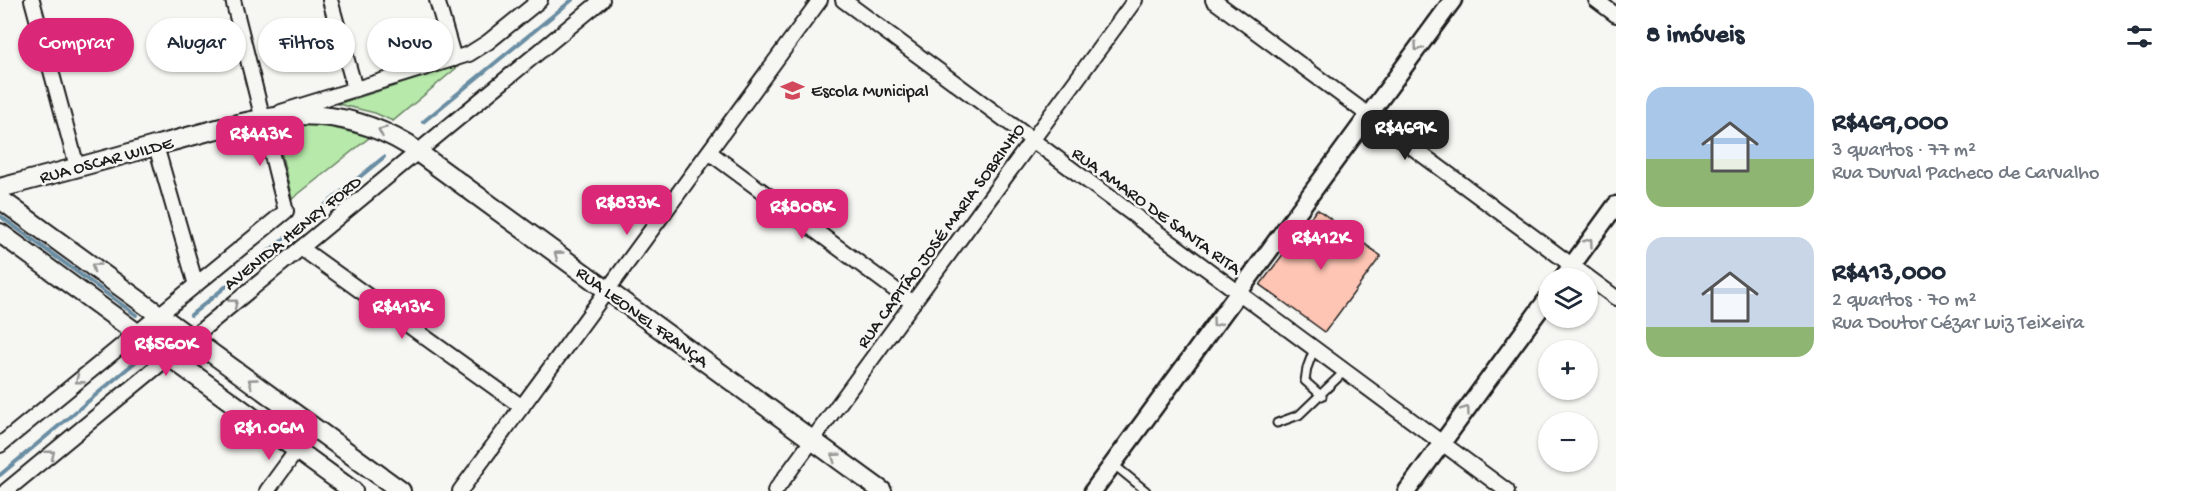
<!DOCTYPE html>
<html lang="pt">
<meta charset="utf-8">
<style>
:root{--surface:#fff;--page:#f2f2f3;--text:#1f2937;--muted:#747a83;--accent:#db2777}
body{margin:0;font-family:"Gochi Hand",sans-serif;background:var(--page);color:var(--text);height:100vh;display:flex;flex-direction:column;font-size:22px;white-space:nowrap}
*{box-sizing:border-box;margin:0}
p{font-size:20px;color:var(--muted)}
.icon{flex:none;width:33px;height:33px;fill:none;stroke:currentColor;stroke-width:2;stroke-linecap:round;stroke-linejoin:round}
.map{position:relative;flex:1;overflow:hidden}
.details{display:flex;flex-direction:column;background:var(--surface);width:570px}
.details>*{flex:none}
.banner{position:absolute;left:18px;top:18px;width:570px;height:54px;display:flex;gap:12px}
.controls{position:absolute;left:1538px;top:268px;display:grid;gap:12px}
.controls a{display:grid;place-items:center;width:60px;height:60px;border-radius:50%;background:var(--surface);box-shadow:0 2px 4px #0004;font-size:30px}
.price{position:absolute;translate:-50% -51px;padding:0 14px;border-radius:12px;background:var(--accent);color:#fff;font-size:20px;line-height:39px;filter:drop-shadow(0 2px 3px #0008)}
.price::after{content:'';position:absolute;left:50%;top:36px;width:18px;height:14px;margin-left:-9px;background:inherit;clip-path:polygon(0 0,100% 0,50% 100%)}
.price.active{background:#222;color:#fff}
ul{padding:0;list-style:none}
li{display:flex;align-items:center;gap:18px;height:150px;padding:0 30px}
li span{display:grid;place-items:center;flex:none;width:168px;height:120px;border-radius:18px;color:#555}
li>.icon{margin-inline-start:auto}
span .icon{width:72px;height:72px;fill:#fffc;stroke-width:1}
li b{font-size:26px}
h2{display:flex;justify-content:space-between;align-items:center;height:72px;padding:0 30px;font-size:26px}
.chip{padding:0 21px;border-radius:27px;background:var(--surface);box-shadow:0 2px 4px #0004;font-size:21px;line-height:54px}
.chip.active{background:var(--accent);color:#fff}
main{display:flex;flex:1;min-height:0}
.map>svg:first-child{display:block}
</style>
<main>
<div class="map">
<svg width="1616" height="491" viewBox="0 0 1616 491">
<rect width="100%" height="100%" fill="#f6f6f2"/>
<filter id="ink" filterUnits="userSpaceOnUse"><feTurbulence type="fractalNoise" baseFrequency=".0167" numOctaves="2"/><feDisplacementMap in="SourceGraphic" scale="12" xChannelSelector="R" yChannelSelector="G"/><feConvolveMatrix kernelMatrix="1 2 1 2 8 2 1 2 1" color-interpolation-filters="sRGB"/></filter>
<g filter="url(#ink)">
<!-- green -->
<g fill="#b6e9aa" stroke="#698263" stroke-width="1.5">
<path d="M460 65 393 121 375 113 338 104Z"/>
<path d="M296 123 322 125 370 137 292 199 275 125Z"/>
</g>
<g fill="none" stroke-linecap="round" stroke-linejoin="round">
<!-- stream -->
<g stroke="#698da3" stroke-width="4">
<path d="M423 122 572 0"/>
<path d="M0 216 136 315"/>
<path d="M191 315 384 157"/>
<path d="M0 475 140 358"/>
</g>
</g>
<!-- building -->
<path fill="#fec5b4" stroke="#1c1c1c" stroke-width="1.5" d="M1317 209 1381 256 1325 332 1260 285Z"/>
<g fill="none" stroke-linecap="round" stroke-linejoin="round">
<defs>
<g id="service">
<path d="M1314 349 1307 368 1305 381 1322 396"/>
<path d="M1277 423 1299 415 1345 371"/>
<path d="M1113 464 1146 491"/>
</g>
<g id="minor">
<path d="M32 0 77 167"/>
<path d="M330 0 355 89"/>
<path d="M437 0 454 59"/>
<path d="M843 0 1507 491"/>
<path d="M1213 0 1616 298"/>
<path d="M1596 0 1616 15"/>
<path d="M281 112 469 54 488 42 540 0"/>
<path d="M156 146 196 285"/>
<path d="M709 152 913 303"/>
<path d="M301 248 522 407"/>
<path d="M0 445 286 211 233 0"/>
<path d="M6 491 602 0"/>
<path d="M267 491 297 450"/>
<path d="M460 491 820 0"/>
<path d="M775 491 1135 0"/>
</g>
<g id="tertiary">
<path d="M1562 279 1616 205"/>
<path d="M1093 491 1453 0"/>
<path d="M1407 491 1548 298"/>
</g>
<g id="secondary">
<path d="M0 188C53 174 106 160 158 145 248 121 321 92 408 145L882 491"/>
<path d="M0 199 401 491"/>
<path d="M0 233 353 491"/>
</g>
</defs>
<!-- service casing -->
<use href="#service" stroke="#1c1c1c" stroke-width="11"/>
<!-- minor casing -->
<use href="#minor" stroke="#1c1c1c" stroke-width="18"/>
<!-- tertiary casing -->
<use href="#tertiary" stroke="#1c1c1c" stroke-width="21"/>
<!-- secondary casing -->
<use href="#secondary" stroke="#1c1c1c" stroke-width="22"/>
<!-- service -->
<use href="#service" stroke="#f6f6f2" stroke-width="7"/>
<!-- minor -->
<use href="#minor" stroke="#f6f6f2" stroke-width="14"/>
<!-- tertiary -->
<use href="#tertiary" stroke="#f6f6f2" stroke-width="16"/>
<!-- secondary -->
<use href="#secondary" stroke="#f6f6f2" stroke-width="18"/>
</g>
<!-- one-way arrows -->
<defs><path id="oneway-chevron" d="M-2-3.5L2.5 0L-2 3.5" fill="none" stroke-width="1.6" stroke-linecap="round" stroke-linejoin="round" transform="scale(1.5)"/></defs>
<g stroke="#949492">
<use href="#oneway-chevron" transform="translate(1418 47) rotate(126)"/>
<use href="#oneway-chevron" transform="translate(382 131) rotate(-156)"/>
<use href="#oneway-chevron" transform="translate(1589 242) rotate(-54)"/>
<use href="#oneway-chevron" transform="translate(558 255) rotate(-144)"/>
<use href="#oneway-chevron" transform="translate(95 267) rotate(-144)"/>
<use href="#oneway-chevron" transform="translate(234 303) rotate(-39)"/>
<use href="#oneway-chevron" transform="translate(1216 323) rotate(126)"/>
<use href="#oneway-chevron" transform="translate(79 380) rotate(141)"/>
<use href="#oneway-chevron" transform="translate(252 382) rotate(-144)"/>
<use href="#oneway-chevron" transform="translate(1466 410) rotate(-54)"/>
<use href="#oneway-chevron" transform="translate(51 454) rotate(-39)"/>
<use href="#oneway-chevron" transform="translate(835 457) rotate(-144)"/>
</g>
</g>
<!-- icons -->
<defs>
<symbol id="school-bare" viewBox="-9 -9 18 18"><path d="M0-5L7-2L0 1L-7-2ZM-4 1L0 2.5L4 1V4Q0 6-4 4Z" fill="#d1495b" stroke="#f6f6f2" stroke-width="2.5" paint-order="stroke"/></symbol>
</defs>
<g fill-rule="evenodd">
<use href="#school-bare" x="776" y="74" width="33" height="33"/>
</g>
<g text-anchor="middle" stroke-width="5" stroke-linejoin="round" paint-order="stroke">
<!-- poi labels -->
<g font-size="18" fill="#1c1c1c" stroke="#f6f6f2" text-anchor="start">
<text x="811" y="96">Escola Municipal</text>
</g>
<!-- street labels -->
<g font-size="18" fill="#1c1c1c" stroke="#f6f6f2">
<text transform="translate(106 159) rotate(-15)" y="6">RUA OSCAR WILDE</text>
<text transform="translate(1157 210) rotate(36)" y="6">RUA AMARO DE SANTA RITA</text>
<text transform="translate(292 232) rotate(-39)" y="6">AVENIDA HENRY FORD</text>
<text transform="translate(940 235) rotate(-54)" y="6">RUA CAPITÃO JOSÉ MARIA SOBRINHO</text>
<text transform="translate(643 316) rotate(36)" y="6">RUA LEONEL FRANÇA</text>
</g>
</g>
</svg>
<div class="controls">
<a><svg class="icon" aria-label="layers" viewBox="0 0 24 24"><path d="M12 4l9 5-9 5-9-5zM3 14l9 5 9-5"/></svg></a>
<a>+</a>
<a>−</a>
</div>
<b class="price active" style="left:1405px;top:161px">R$469K</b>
<b class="price" style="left:260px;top:167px">R$443K</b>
<b class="price" style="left:627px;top:236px">R$833K</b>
<b class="price" style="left:802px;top:240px">R$808K</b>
<b class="price" style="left:1321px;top:271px">R$412K</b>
<b class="price" style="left:402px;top:340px">R$413K</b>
<b class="price" style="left:166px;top:377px">R$560K</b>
<b class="price" style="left:269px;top:461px">R$1.06M</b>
<div class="banner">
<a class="chip active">Comprar</a>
<a class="chip">Alugar</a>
<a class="chip">Filtros</a>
<a class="chip">Novo</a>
</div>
</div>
<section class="details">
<h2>8 imóveis<svg class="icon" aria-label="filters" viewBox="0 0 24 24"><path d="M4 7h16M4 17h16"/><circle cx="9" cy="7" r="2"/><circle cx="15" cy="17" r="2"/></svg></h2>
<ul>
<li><span style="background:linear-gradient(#a9c7e8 60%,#8fb573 0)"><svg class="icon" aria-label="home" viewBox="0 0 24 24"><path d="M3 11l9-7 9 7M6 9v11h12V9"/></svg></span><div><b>R$469,000</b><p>3 quartos · 77 m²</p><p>Rua Durval Pacheco de Carvalho</p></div></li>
<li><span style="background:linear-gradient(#c9d6e8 75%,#8fb573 0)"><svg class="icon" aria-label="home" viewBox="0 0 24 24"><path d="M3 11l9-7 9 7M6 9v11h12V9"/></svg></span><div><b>R$413,000</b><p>2 quartos · 70 m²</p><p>Rua Doutor Cézar Luiz Teixeira</p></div></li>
</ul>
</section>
</main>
